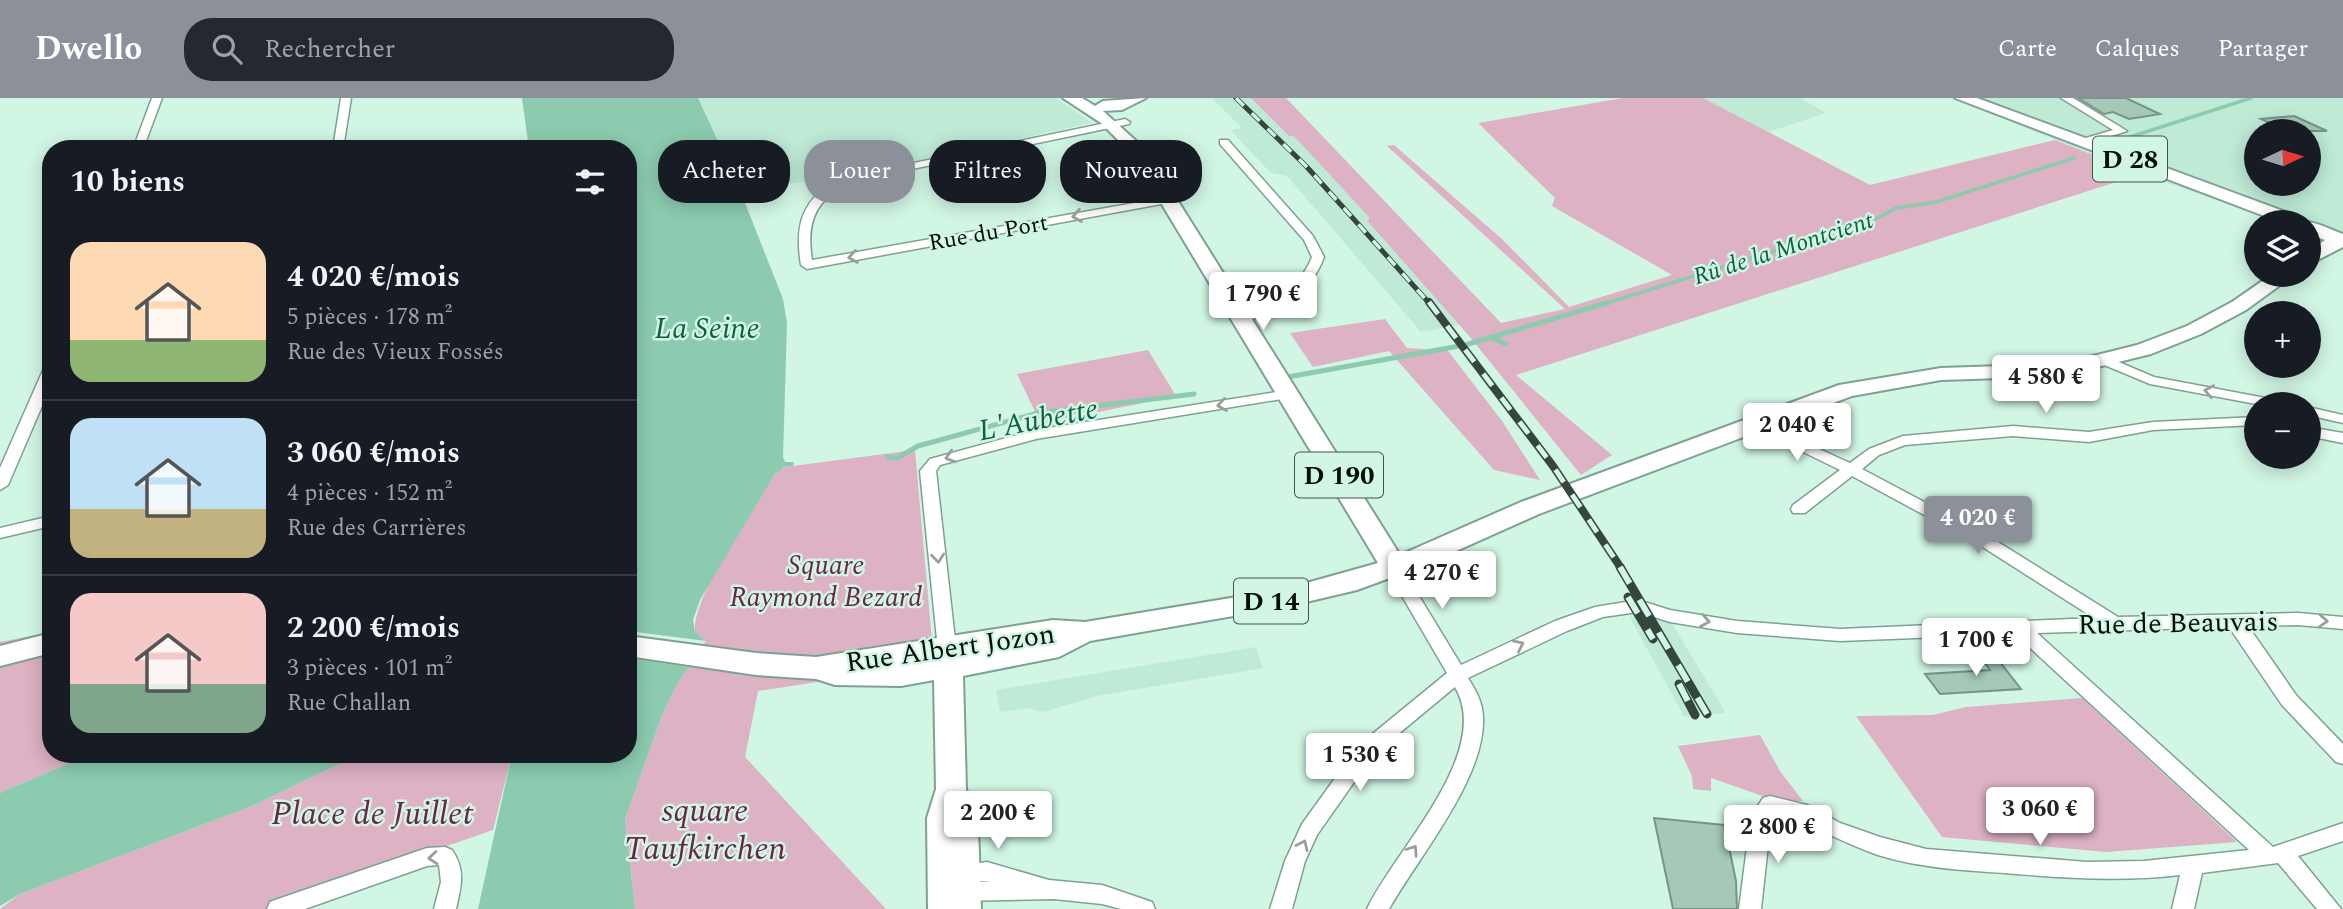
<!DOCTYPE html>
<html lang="fr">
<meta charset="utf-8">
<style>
:root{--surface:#171b24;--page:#242831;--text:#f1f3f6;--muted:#9ea1a6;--line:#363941;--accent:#8c9099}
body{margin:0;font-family:Spectral,serif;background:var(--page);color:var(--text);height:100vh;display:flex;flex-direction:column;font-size:26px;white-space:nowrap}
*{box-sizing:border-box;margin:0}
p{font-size:23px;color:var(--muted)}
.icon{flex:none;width:38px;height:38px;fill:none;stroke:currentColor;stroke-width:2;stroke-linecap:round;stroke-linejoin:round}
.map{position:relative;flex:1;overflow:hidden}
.drawer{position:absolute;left:42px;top:42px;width:595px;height:623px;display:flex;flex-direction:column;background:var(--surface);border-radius:28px;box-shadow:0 4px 18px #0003}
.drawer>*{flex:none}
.guide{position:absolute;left:658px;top:42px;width:665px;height:63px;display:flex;gap:14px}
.needle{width:46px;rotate:86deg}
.tools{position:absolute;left:2244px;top:21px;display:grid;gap:14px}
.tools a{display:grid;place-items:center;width:77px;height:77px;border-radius:50%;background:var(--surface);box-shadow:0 4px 18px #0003;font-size:35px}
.price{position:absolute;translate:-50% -60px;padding:0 16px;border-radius:7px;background:#fff;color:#222;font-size:23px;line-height:46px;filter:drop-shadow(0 2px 4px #0008)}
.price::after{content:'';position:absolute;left:50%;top:42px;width:21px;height:16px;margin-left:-10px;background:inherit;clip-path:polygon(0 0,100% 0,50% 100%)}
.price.current{background:var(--accent);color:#fff}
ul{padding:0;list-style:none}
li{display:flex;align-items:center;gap:21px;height:175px;padding:0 28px}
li+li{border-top:2px solid var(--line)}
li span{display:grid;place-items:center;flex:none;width:196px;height:140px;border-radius:21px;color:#555}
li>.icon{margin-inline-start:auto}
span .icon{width:84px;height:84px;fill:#fffc;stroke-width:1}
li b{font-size:30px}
h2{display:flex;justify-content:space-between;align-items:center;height:84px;padding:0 28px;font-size:30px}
.chip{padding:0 24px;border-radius:28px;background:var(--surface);box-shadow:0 4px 18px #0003;font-size:24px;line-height:63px}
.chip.current{background:var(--accent);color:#fff}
header{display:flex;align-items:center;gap:42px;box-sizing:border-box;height:98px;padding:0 35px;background:var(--accent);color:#fff}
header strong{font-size:33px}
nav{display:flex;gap:38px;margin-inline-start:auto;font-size:24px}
.search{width:490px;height:63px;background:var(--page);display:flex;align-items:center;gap:18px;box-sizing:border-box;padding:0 24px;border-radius:28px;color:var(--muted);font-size:26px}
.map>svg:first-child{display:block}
</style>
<header>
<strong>Dwello</strong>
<div class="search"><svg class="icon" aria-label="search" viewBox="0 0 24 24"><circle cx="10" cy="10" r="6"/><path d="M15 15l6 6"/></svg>Rechercher</div>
<nav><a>Carte</a><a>Calques</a><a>Partager</a></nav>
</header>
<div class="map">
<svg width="2343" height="811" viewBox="0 0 2343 811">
<rect width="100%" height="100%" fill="#d1f6e4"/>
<!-- built -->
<g fill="#beead6" fill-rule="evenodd">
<path d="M698 0H1056L1092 25 842 79 763 89 741 95Z"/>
<path d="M1212 0H1251L1289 38 1294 37 1370 119 1368 125 1459 227 1421 234 1287 78 1271 75 1248 51 1231 32 1242 30Z"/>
<path d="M1703 0H1800L1826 15 1768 34Z"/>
<path d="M1952 0H2343V146L2308 124H2281L2141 76ZM2256 33H2308V86H2256Z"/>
<path d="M1629 518 1671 524 1726 615 1684 618Z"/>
<path d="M1256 549 1263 570 1097 598 1043 614 1028 610 1000 614 996 592Z"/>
</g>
<!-- green -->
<g fill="#dcb2c4">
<path d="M1251 0H1286L1501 225 1565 211 1387 48 1394 47 1503 142 1569 209 1672 177 1552 108 1555 100 1478 25 1623 0H1703L1870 87 2055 42 2141 76 1516 277 1612 357 1581 377 1470 239 1368 124 1369 119 1294 38H1289Z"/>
<path d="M1385 221 1407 250 1448 253 1502 323 1540 382 1494 372 1389 253 1313 269 1290 235Z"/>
<path d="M1148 252 1176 298 1041 326 1017 276Z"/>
<path d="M915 352 934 566 758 593 745 659 886 811H635L625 721 663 615 676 588 706 543 695 534C690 505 757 395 779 372L785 369Z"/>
<path d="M51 534V656H90L0 695V544Z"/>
<path d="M2082 600 2237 744 2106 754 1942 739 1856 618 1933 617 1966 609Z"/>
<path d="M1760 637 1780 673 1803 703H1777L1711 680V693L1693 691 1692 678 1678 648Z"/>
<path d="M360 656H512L493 732 265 811H0L20 796 252 708Z"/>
</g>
<!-- water -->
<g fill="#8ccbaf">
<path d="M522 0H698L736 82 783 201 787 225 783 359 785 364H794L793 368 784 369 774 377 700 502 693 522 695 534 706 543 676 588 663 615 625 721 635 811H478L512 656H628V51H529Z"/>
<path d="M90 656H360L252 708 20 796 0 808V695Z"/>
</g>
<!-- pier -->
<path fill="#d1f6e4" d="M628 533 706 543 688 569 628 560Z"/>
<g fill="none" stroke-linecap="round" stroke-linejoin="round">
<!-- stream-far1 -->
<g stroke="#8ccbaf" stroke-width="3.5">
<path d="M2130 39 2251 0"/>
<path d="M1604 206 1874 122 1896 110 1936 104 2074 60"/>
</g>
<!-- stream -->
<g stroke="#8ccbaf" stroke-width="5">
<path d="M1490 239 1506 246"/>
<path d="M1288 279 1465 247 1610 204"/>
<path d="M887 359 897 360 918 348 1038 315 1194 296"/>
</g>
</g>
<!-- building -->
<g fill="#a5c8b8" stroke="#749686" stroke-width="2">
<path d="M2078 0H2126L2160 16 2129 21 2113 14 2104 16Z"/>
<path d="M2294 18 2327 33H2286L2261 21Z"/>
<path d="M1986 546 2021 591 1940 596 1925 576 1990 572 1976 553Z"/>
<path d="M1654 720 1724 727 1726 735 1740 736 1744 751 1729 749 1736 783 1737 811H1673Z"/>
</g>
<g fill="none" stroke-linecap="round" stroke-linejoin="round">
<defs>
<g id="minor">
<path d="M152 0H162L143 51H133Z"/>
<path d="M341 0H351L343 51H333Z"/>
<path d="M2061 0H2073L2127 33 2087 46H2079V42L2113 32Z"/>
<path d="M1125 21 1130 24 1129 26 850 84C815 102 806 124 812 162L1168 99 1174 102 1172 104 807 171 801 167C794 125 803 99 842 80Z"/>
<path d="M1220 42H1228L1313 138 1324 159C1311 195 1277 215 1242 224L1235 220 1237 217C1268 209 1300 190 1312 159L1304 142 1220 46Z"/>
<path d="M2107 259 2154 279 2276 302 2283 306H2256L2150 286 2102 266 2100 263 2102 260Z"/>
<path d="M51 266V287L8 387 0 392V370L44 270Z"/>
<path d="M1289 292 1294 293 1296 296 1294 299 1036 341 940 367 936 373 956 551 953 556H941L938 551 920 373 930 361 1035 332Z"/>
<path d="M2308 309 2343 317V325L2308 317Z"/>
<path d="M2256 319V327L2153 332 2089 344 2013 338 1905 347 1879 357 1862 371 1990 439 2118 519 2298 515 2343 519V531L2298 527 2248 528 2296 597 2343 646V666L2336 664 2282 607 2229 529 2037 535 2273 749 2343 725V743L2298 758 2341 811H2317L2278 765 2202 775 2194 811H2172L2180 777C2121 784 2064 780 2004 775 1961 772 1920 770 1878 757 1842 745 1809 724 1774 715L1771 720 1761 811H1739L1751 718 1763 700 1770 698 1807 707 1840 725 1880 739 1926 751 2087 764 2144 763 2249 752 2015 536 1840 543 1737 535 1670 524 1638 514 1603 519 1567 533 1468 580C1477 594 1484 607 1483 625 1482 684 1418 760 1389 811H1367C1394 753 1494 655 1455 589L1373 657 1317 737 1305 763 1292 811H1270L1285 763 1302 726 1359 647 1447 575 1385 469 1387 465H1399L1461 567 1555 523 1595 509 1638 502 1670 512 1737 523 1840 531 2094 520 1978 446 1852 378 1805 415H1793L1791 411 1793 407 1840 372 1748 327 1750 324H1760L1850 365 1869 351 1903 338 2013 328 2089 334 2153 324Z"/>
<path d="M2308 329 2343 335V345L2308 338Z"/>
<path d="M51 418V428L0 440V430Z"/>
<path d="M445 749 452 752C466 772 461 789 456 811H434L441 784 439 767 427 768 305 811H267L270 804 278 801 427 750Z"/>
<path d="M987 764 1049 782 1102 787 1152 804 1155 811H1121L1102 806 1054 801 960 803 952 801 949 794 952 787 991 783 958 784 951 781 948 775 951 769Z"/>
</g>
<g id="primary">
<path d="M1063 0H1082L1095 8 1103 3 1146 0 1122 12 1103 13 1146 52 1400 457 1521 404 1839 287 1941 270 2061 266 2137 247 2187 228 2232 204 2271 177H2294L2246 212 2201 236 2151 256 2061 278 1941 282 1852 298 1539 416 1425 467 1357 492 1285 509 1090 543 1059 559 963 578 966 691 978 729 981 811H928L927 720 936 691 934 582 901 588 835 587 816 581 756 577 628 558V538L756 555 816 559 1053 522 1085 524 1285 491 1378 465 1131 55 1101 25Z"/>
<path d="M1955 0H1977L2302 120 2305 124C2318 124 2331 132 2343 136V149L2308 167V153L2325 142 2308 136V124H2280Z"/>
<path d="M51 535V555L0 568V548Z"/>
</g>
</defs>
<!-- minor casing -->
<use href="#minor" stroke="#7fa191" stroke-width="3"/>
<!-- primary casing -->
<use href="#primary" stroke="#7fa191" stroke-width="4"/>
<!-- minor -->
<use href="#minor" fill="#fff" fill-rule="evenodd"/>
<!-- primary -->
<use href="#primary" fill="#fff" fill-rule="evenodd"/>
<defs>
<path id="rail-far2" d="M1236 0 1306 68 1430 206"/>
<path id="rail-far1" d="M1429 204 1553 368 1621 470"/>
<g id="rail">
<path d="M1620 469 1707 616"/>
<path d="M1628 499 1653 541"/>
<path d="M1679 586 1695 617"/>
</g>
</defs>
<!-- rail-far2 casing -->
<use href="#rail-far2" stroke="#35463e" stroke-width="5"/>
<!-- rail-far1 casing -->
<use href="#rail-far1" stroke="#35463e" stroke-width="8"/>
<!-- rail casing -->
<use href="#rail" stroke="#35463e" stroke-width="9"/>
<!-- rail-far2 -->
<use href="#rail-far2" stroke="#d1f6e4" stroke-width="3.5" stroke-dasharray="11" stroke-linecap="butt"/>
<!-- rail-far1 -->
<use href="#rail-far1" stroke="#d1f6e4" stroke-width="5" stroke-dasharray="15" stroke-linecap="butt"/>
<!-- rail -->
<use href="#rail" stroke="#d1f6e4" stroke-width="6" stroke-dasharray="19" stroke-linecap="butt"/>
</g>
<!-- one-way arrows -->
<defs><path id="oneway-chevron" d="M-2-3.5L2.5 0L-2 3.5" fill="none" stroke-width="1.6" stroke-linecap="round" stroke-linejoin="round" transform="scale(1.75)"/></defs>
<g stroke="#9a9f9d">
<use href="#oneway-chevron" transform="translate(1077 118) rotate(170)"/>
<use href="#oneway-chevron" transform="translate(853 159) rotate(170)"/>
<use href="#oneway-chevron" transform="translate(2209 293) rotate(-169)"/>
<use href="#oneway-chevron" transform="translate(1222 307) rotate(171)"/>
<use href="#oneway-chevron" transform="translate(950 359) rotate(164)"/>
<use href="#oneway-chevron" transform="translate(938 460) rotate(84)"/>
<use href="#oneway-chevron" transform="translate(1705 523) rotate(10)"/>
<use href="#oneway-chevron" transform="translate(2323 523) rotate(4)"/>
<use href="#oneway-chevron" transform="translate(1519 547) rotate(-25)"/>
<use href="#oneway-chevron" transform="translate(1303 747) rotate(-65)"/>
<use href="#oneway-chevron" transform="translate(1413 752) rotate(-56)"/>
<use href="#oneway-chevron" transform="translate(433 760) rotate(175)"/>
</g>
<g text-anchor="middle" stroke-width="5" stroke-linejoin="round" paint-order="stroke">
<!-- far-street labels -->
<g font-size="23" fill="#030e09" stroke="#d1f6e4">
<text transform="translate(988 134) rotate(-10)" y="8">Rue du Port</text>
</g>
<!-- far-water labels -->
<g font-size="24" font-style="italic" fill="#0e5f44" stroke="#d1f6e4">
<text transform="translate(1783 150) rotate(-18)" y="8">Rû de la Montcient</text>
</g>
<!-- shield labels -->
<g fill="#d1f6e4" stroke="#41544b" stroke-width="2">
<rect x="2093" y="38.5" width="74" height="45" rx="5"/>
<rect x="1295" y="354.5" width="88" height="45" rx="5"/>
<rect x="1234" y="480.5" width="74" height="45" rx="5"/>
</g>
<g font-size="26" font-weight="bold" fill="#030e09">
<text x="2130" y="70">D 28</text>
<text x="1339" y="386">D 190</text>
<text x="1271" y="512">D 14</text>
</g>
<!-- park labels -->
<g font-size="28" font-style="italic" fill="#6a254a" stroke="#d1f6e4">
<text x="826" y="476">Square<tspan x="826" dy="32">Raymond Bezard</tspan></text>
</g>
<!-- street labels -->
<g font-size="28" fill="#030e09" stroke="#d1f6e4">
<text transform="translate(2178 524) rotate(-1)" y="10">Rue de Beauvais</text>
<text transform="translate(950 549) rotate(-8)" y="10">Rue Albert Jozon</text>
</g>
<!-- water labels -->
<g font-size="30" font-style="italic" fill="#0e5f44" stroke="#d1f6e4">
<text x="707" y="240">La Seine</text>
<text transform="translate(1038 321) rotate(-11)" y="10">L'Aubette</text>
</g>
<!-- near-park labels -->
<g font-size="33" font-style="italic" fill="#6a254a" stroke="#d1f6e4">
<text x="705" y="723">square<tspan x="705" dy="38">Taufkirchen</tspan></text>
<text x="372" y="726">Place de Juillet</text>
</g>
</g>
</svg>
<div class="tools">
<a><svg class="needle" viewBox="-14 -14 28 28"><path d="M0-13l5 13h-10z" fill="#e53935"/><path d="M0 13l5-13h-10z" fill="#9ea1a6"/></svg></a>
<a><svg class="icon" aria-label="layers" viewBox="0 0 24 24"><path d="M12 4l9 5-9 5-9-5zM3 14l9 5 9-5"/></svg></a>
<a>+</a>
<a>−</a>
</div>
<b class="price" style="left:1263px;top:234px">1 790 €</b>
<b class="price" style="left:2046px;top:317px">4 580 €</b>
<b class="price" style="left:1797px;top:365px">2 040 €</b>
<b class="price current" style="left:1978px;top:458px">4 020 €</b>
<b class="price" style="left:1442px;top:513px">4 270 €</b>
<b class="price" style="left:1976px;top:580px">1 700 €</b>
<b class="price" style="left:1360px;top:695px">1 530 €</b>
<b class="price" style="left:2040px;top:749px">3 060 €</b>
<b class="price" style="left:998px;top:753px">2 200 €</b>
<b class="price" style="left:1778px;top:767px">2 800 €</b>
<div class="guide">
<a class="chip">Acheter</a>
<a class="chip current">Louer</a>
<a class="chip">Filtres</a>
<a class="chip">Nouveau</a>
</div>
<section class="drawer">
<h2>10 biens<svg class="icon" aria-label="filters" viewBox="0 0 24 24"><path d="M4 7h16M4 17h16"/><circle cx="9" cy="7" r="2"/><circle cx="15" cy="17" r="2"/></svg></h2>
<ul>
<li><span style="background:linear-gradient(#ffd9b3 70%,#8fb573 0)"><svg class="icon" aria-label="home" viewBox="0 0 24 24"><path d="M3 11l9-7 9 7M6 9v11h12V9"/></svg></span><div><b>4 020 €/mois</b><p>5 pièces · 178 m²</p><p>Rue des Vieux Fossés</p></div></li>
<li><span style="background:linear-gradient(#bfe0f5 65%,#c2b280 0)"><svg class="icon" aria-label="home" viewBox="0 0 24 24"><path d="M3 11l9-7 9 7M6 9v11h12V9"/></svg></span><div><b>3 060 €/mois</b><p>4 pièces · 152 m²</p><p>Rue des Carrières</p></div></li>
<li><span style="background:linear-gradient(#f6c9c9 65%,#7fa58c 0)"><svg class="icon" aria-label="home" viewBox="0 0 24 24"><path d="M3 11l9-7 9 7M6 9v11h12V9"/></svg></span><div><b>2 200 €/mois</b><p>3 pièces · 101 m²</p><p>Rue Challan</p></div></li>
</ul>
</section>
</div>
